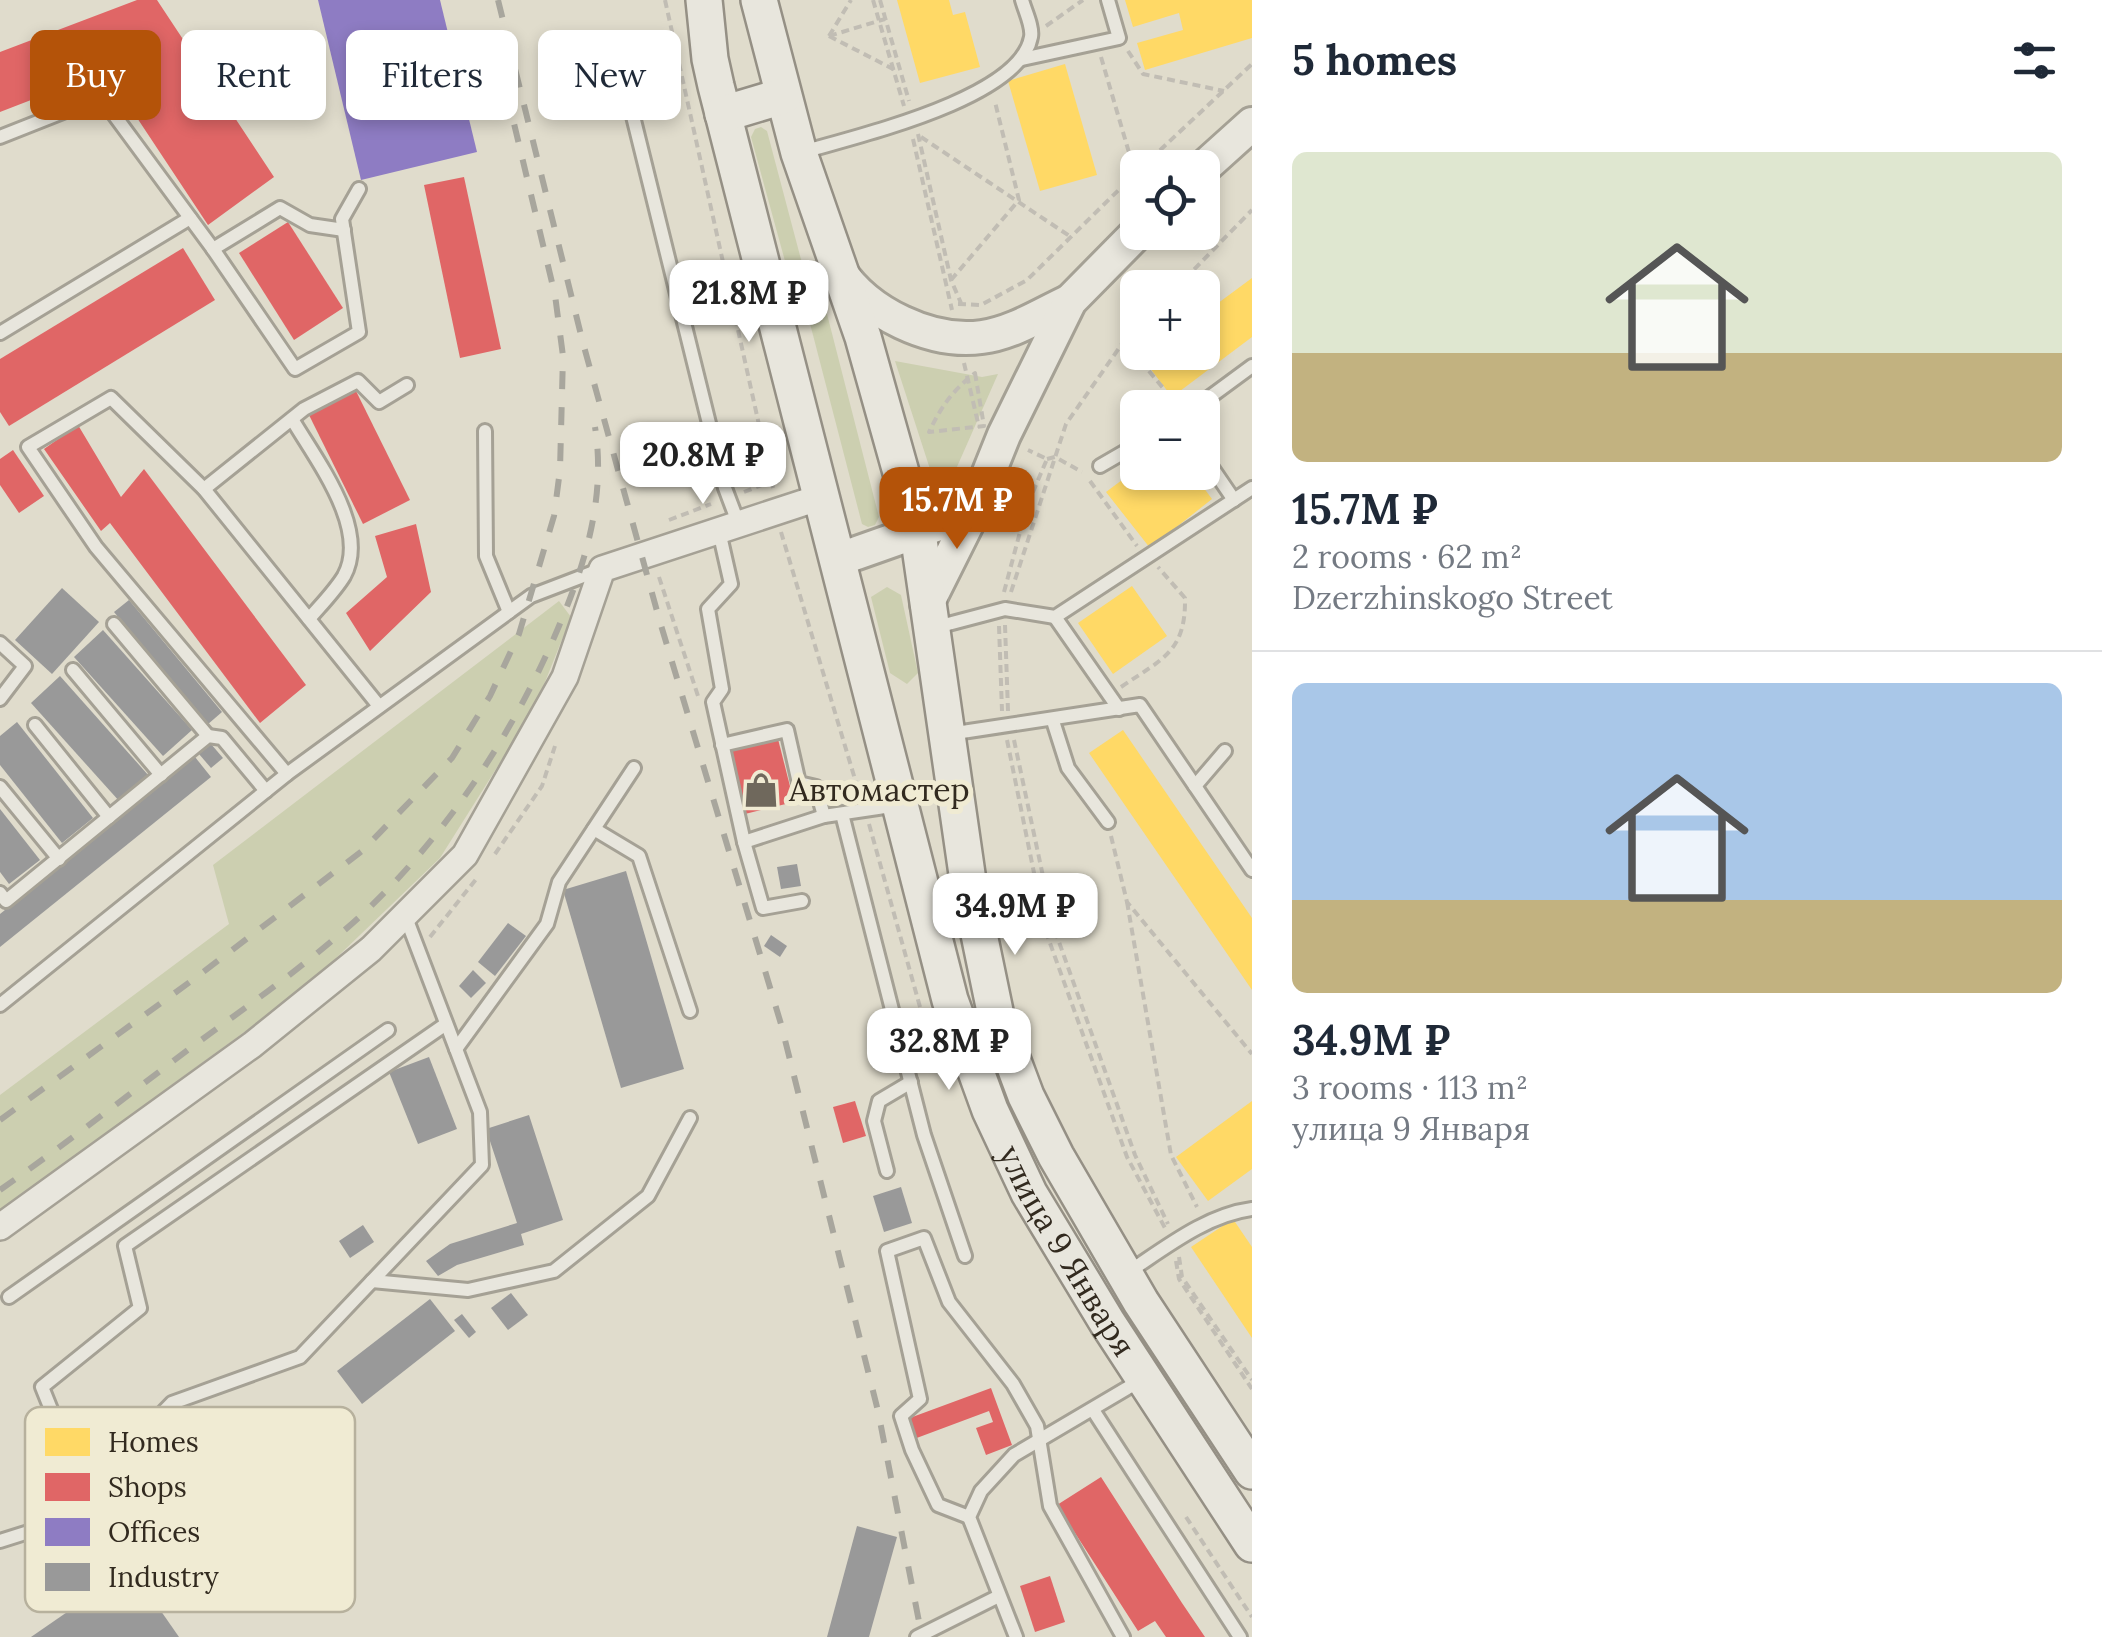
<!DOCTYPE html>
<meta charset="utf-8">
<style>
:root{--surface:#fff;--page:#f2f2f3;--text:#1f2937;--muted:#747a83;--line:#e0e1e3;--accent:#b45309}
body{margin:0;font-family:Lora,serif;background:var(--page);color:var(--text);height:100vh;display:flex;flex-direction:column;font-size:38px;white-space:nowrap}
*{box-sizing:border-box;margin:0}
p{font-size:32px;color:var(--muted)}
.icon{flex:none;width:55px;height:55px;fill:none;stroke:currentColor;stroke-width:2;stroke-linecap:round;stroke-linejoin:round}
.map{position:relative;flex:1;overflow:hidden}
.sheet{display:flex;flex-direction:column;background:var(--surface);width:850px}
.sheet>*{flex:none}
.guide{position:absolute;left:30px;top:30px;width:950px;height:90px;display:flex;gap:20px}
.fabs{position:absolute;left:1120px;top:150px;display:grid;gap:20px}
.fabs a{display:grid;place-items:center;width:100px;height:100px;border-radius:15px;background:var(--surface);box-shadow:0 5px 15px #0003;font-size:50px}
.price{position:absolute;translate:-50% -85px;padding:0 22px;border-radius:20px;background:#fff;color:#222;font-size:32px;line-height:65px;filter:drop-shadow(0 2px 5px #0008)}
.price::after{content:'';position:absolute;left:50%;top:60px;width:30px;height:22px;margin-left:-15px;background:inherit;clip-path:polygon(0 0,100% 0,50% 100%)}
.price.on{background:var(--accent);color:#fff}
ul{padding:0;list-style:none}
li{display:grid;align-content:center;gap:20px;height:530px;padding:0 40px}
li+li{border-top:2px solid var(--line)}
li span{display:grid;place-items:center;height:310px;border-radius:15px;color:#555}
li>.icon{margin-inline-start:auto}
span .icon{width:180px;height:180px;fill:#fffc;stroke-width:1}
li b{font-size:42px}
h2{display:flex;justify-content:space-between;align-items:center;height:120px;padding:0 40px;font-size:42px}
.tag{padding:0 35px;border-radius:15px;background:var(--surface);box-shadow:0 5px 15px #0003;font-size:35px;line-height:90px}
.tag.on{background:var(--accent);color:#fff}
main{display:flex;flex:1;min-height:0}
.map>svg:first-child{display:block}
</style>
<main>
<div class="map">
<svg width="1252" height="1637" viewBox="0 0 1252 1637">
<rect width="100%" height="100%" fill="#e0dccc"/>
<!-- green -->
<g fill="#cccfb0">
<path d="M761 127 767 131 807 282 826 310 879 517 875 525 868 527 862 524 807 312 791 283 751 137 755 129Z"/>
<path d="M895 361 982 377 998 374 941 503Z"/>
<path d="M887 587 901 595 918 673 907 684 890 673 871 597Z"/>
<path d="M559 601 571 617 535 707 440 858 306 987 0 1210V1095L229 924 213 865Z"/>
</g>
<!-- homes -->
<g fill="#ffd966">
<path d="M897 0H949L953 15 965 12 980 67 920 83Z"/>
<path d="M1125 0H1252V38L1145 70 1137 43 1183 30 1179 13 1133 27Z"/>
<path d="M1065 64 1097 175 1040 191 1008 81Z"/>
<path d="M1252 278V337L1172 397 1143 359 1152 352H1202V315Z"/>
<path d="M1138 468V472H1192L1212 499 1150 548 1106 492Z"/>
<path d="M1132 586 1167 636 1113 674 1078 623Z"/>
<path d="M1123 730 1252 918V990L1089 753Z"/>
<path d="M1252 1101V1169L1208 1201 1176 1157Z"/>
<path d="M1233 1219 1252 1247V1338L1191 1247Z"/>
</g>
<!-- shops -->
<g fill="#e06666">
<path d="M137 0H157L274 177 208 225 106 71 0 112V52Z"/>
<path d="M464 177 501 349 460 358 424 185Z"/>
<path d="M288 222 343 308 294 340 239 253Z"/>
<path d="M183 248 215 300 9 426 0 412V359Z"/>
<path d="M356 391 410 500 363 524 309 415Z"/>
<path d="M78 425 121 497 144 469 306 685 260 723 110 523 101 531 44 449Z"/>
<path d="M13 450 44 496 19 513 0 485V459Z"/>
<path d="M416 524 431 592 370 651 346 613 387 577 375 536Z"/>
<path d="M778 739 794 802 745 814 729 752Z"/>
<path d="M855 1101 866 1136 843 1143 833 1107Z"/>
<path d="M991 1388 1012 1445 986 1455 976 1428 993 1422 989 1411 914 1439 907 1419Z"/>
<path d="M1101 1477 1182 1603 1205 1637H1166L1155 1621 1138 1631 1057 1505Z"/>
<path d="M1050 1576 1065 1622 1035 1632 1020 1586Z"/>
</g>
<!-- offices -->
<path fill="#8e7cc3" d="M318 0H440L477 152 361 180Z"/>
<!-- industry -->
<g fill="#999">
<path d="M62 588 99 622 52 674 15 640Z"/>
<path d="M129 600 222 712 207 725 114 612Z"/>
<path d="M103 630 192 730 163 756 74 657Z"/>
<path d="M60 676 149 776 120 802 31 703Z"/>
<path d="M17 722 93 818 62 843 0 765V736Z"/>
<path d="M211 744 223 758 211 768 199 754Z"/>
<path d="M195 757 211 777 0 947V914Z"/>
<path d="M0 809 40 860 9 884 0 872Z"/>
<path d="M797 864 801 886 781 889 777 867Z"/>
<path d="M626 871 684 1069 621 1088 563 890Z"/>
<path d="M508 923 526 936 495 976 478 962Z"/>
<path d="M771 935 787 946 780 957 764 946Z"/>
<path d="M473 970 486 983 471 998 459 986Z"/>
<path d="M429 1057 457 1129 418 1144 389 1072Z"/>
<path d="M529 1115 563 1220 521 1234 524 1245 457 1265 438 1276 426 1261 450 1244 517 1223 486 1129Z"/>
<path d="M901 1187 912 1223 884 1232 873 1196Z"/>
<path d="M363 1225 374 1242 350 1258 339 1241Z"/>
<path d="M511 1293 528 1315 508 1330 491 1308Z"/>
<path d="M430 1299 455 1331 362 1404 337 1371Z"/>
<path d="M462 1314 476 1332 469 1338 454 1320Z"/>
<path d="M857 1526 897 1537 869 1637H827Z"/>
<path d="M131 1568 179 1637H31Z"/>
</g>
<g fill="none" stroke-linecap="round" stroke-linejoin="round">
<defs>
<g id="service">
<path d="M1022 59 1119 38 1108 0"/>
<path d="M628 96 725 488 739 525"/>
<path d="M0 137 101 97 213 249 295 369 359 332 342 219 359 189"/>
<path d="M803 152C856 136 1020 99 1031 37 1033 27 1025 11 1022 0"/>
<path d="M213 249 280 208 310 225 344 230"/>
<path d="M0 333 190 218"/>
<path d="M1195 408 1252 366"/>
<path d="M292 419C316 460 370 529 344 576 335 591 320 606 309 619"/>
<path d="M485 431 486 556 509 612"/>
<path d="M1202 453 1234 500"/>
<path d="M1100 466 1138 444"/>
<path d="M204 489 304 409 358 381 379 402 407 385"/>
<path d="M719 531 731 584 708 609 722 689 713 702 744 842 763 908 802 901"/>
<path d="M1055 617 1119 709"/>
<path d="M114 624 208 736"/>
<path d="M933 628 1005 609 1055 617 1252 488"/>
<path d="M0 643 25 666 0 699"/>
<path d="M73 670 161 775"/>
<path d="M1053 721 1068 768 1108 822"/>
<path d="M35 725 109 817"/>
<path d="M949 734 1140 705 1252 870"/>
<path d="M722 745 787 730 799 783 816 787 824 816 898 805"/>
<path d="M287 774 96 547 28 447 111 398 204 489 379 706"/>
<path d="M1195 786 1225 751"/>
<path d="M0 787 59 859"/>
<path d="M842 814 924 1135 965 1256"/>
<path d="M594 829 639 856 690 1011"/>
<path d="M744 842 824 816"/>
<path d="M0 893 6 901 208 736 222 738 266 791"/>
<path d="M0 1005 287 774 509 612 531 596 599 570"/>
<path d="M456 1049 547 924 559 882 634 768"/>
<path d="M887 1171 874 1121 879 1101 911 1082"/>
<path d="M1127 1273C1165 1248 1206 1215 1252 1209"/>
<path d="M372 1281 468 1290 554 1271 648 1196 690 1118"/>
<path d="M9 1297 388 1030"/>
<path d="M1093 1410 1240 1637"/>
<path d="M969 1517 938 1505 912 1450 901 1416 920 1399 887 1251 924 1238 949 1302 1013 1384 1037 1426 1050 1506 1123 1637"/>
<path d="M0 1541 38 1529 87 1499 118 1459 172 1403 300 1357 482 1165 480 1112 405 915"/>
<path d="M279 1577 185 1595 87 1499 42 1387 140 1308 125 1246 446 1024"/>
<path d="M917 1637 999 1596"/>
<path d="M1016 1637 969 1517 981 1491 1014 1455 1141 1380"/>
</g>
<path id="minor" d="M0 1227 252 1045 371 949 465 855 565 677 602 569 821 497"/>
<g id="tertiary">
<path d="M1202 169 1252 124"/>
<path d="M839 270C867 313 931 344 982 337 1013 333 1042 314 1070 301"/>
<path d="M837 560 973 512"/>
<path d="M927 604 973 512 1004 435 1070 301 1138 232"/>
</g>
<g id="secondary">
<path id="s1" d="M704 0 710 59 716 86 950 1000 990 1110 1029 1193 1107 1322 1252 1544"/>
<path d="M759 0 799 153 863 337 918 533 968 881 996 1016 1026 1096 1056 1156 1141 1302 1252 1471"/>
<path d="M723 114 783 96"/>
</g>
</defs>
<!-- service casing -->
<use href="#service" stroke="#a5a195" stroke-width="18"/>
<!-- minor casing -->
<use href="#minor" stroke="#a5a195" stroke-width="30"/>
<!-- tertiary casing -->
<use href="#tertiary" stroke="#a5a195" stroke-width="38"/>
<!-- secondary casing -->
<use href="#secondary" stroke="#959085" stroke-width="40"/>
<!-- path -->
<g stroke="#c1bdb4" stroke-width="4" stroke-dasharray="8 5" stroke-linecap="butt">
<path d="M665 0 773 488"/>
<path d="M873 0 904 106"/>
<path d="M880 0 909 101"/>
<path d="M1046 26 1083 0"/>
<path d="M829 36 895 70"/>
<path d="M829 36 885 19"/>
<path d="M829 36 851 0"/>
<path d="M1128 51 1143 74 1224 91"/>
<path d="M1101 57 1135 173"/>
<path d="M918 134 951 280 961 303"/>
<path d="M921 137 1071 237"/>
<path d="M913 139 952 310"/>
<path d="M1141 168 1252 64"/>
<path d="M951 280 1019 200 995 102"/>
<path d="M1176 288 1252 210"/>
<path d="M958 304 981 305 1027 280 1138 171"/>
<path d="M1124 341 1178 406"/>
<path d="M964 363 979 427"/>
<path d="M975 373 984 426 929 432C941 407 952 391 975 373Z"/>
<path d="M1047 459 1055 457 1082 472"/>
<path d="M1090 481 1137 546"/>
<path d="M744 492 772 481"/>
<path d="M669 520 711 504"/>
<path d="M781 532 860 796"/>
<path d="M659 577 698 696"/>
<path d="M1004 592 1027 506 1047 459 1028 450"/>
<path d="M1011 592 1066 424 1124 341 1138 326"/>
<path d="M1005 625 1008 711"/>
<path d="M999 626 1002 711"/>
<path d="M1121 687C1162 659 1186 652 1185 598L1158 567"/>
<path d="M1007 740 1046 932 1127 1157 1165 1228"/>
<path d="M1014 740 1054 928 1135 1155 1168 1224"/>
<path d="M869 824 920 1007"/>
<path d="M1111 836 1127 902 1252 1054"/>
<path d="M495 854 542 786 555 746"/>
<path d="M1127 902 1171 1155 1197 1207"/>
<path d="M430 937 477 878"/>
<path d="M1179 1257 1182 1277 1252 1380"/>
<path d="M1176 1261 1179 1279 1252 1389"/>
<path d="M1186 1517 1252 1617"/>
</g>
<!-- service -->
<use href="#service" stroke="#e8e6dd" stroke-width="12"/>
<!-- minor -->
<use href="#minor" stroke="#e8e6dd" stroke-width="25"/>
<!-- tertiary -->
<use href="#tertiary" stroke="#e8e6dd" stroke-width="32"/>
<!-- secondary -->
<use href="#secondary" stroke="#e8e6dd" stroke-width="35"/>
<!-- rail -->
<g stroke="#a8a69d" stroke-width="6" stroke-dasharray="18 18" stroke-linecap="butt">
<path d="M498 0 583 343 660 622 781 1024 878 1411 922 1637"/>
<path d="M0 1120 194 979 362 851 452 758 490 696 519 634 554 516 560 470 563 356 555 295 495 44"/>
<path d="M0 1190C64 1145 127 1096 189 1049 250 1004 314 960 369 908 450 830 516 729 559 626 586 562 606 496 595 427"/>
</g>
</g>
<!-- icons -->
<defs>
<symbol id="shop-bare" viewBox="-9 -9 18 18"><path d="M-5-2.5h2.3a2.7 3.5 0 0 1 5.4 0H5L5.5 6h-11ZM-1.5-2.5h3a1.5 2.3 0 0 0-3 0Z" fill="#6f685c" stroke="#f0ebd3" stroke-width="2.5" paint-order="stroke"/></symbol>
</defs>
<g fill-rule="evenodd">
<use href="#shop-bare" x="736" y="765" width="50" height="50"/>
</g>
<g text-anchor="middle" stroke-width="10" stroke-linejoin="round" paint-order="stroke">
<!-- poi labels -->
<g font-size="32" fill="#322a1f" stroke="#f0ebd3" text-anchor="start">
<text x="789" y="801">Автомастер</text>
</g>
<!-- street labels -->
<g font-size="32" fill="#322a1f" stroke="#f0ebd3">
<text dy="11" stroke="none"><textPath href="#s1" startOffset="1308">улица 9 Января</textPath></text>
</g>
</g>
<!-- legend -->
<rect x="25" y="1407" width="330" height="205" rx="15" fill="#f0ebd3" stroke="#b7b19d" stroke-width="2.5"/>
<rect x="45" y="1428" width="45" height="28" fill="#ffd966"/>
<rect x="45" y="1473" width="45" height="28" fill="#e06666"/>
<rect x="45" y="1518" width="45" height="28" fill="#8e7cc3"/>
<rect x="45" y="1563" width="45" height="28" fill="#999"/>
<g font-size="28" fill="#322a1f">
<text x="108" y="1452">Homes</text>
<text x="108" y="1497">Shops</text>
<text x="108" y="1542">Offices</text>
<text x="108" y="1587">Industry</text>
</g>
</svg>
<div class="fabs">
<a><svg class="icon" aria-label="locate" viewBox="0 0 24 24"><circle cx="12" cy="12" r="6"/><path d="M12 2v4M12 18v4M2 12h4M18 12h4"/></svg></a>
<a>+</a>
<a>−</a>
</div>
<b class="price" style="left:749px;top:345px">21.8M ₽</b>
<b class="price" style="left:703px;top:507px">20.8M ₽</b>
<b class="price on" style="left:957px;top:552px">15.7M ₽</b>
<b class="price" style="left:1015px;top:958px">34.9M ₽</b>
<b class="price" style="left:949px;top:1093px">32.8M ₽</b>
<div class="guide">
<a class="tag on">Buy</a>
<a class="tag">Rent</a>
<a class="tag">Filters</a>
<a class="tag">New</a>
</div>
</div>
<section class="sheet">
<h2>5 homes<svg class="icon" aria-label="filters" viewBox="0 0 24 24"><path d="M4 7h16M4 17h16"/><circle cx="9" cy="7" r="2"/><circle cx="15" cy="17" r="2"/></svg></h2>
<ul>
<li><span style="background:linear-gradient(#dfe7d0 65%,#c2b280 0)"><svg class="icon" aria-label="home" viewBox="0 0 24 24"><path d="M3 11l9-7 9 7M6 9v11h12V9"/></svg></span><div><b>15.7M ₽</b><p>2 rooms · 62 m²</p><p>Dzerzhinskogo Street</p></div></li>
<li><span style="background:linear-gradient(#a9c7e8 70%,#c2b280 0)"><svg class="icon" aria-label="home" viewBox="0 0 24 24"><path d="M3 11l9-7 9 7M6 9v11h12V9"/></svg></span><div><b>34.9M ₽</b><p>3 rooms · 113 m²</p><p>улица 9 Января</p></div></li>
</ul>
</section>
</main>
